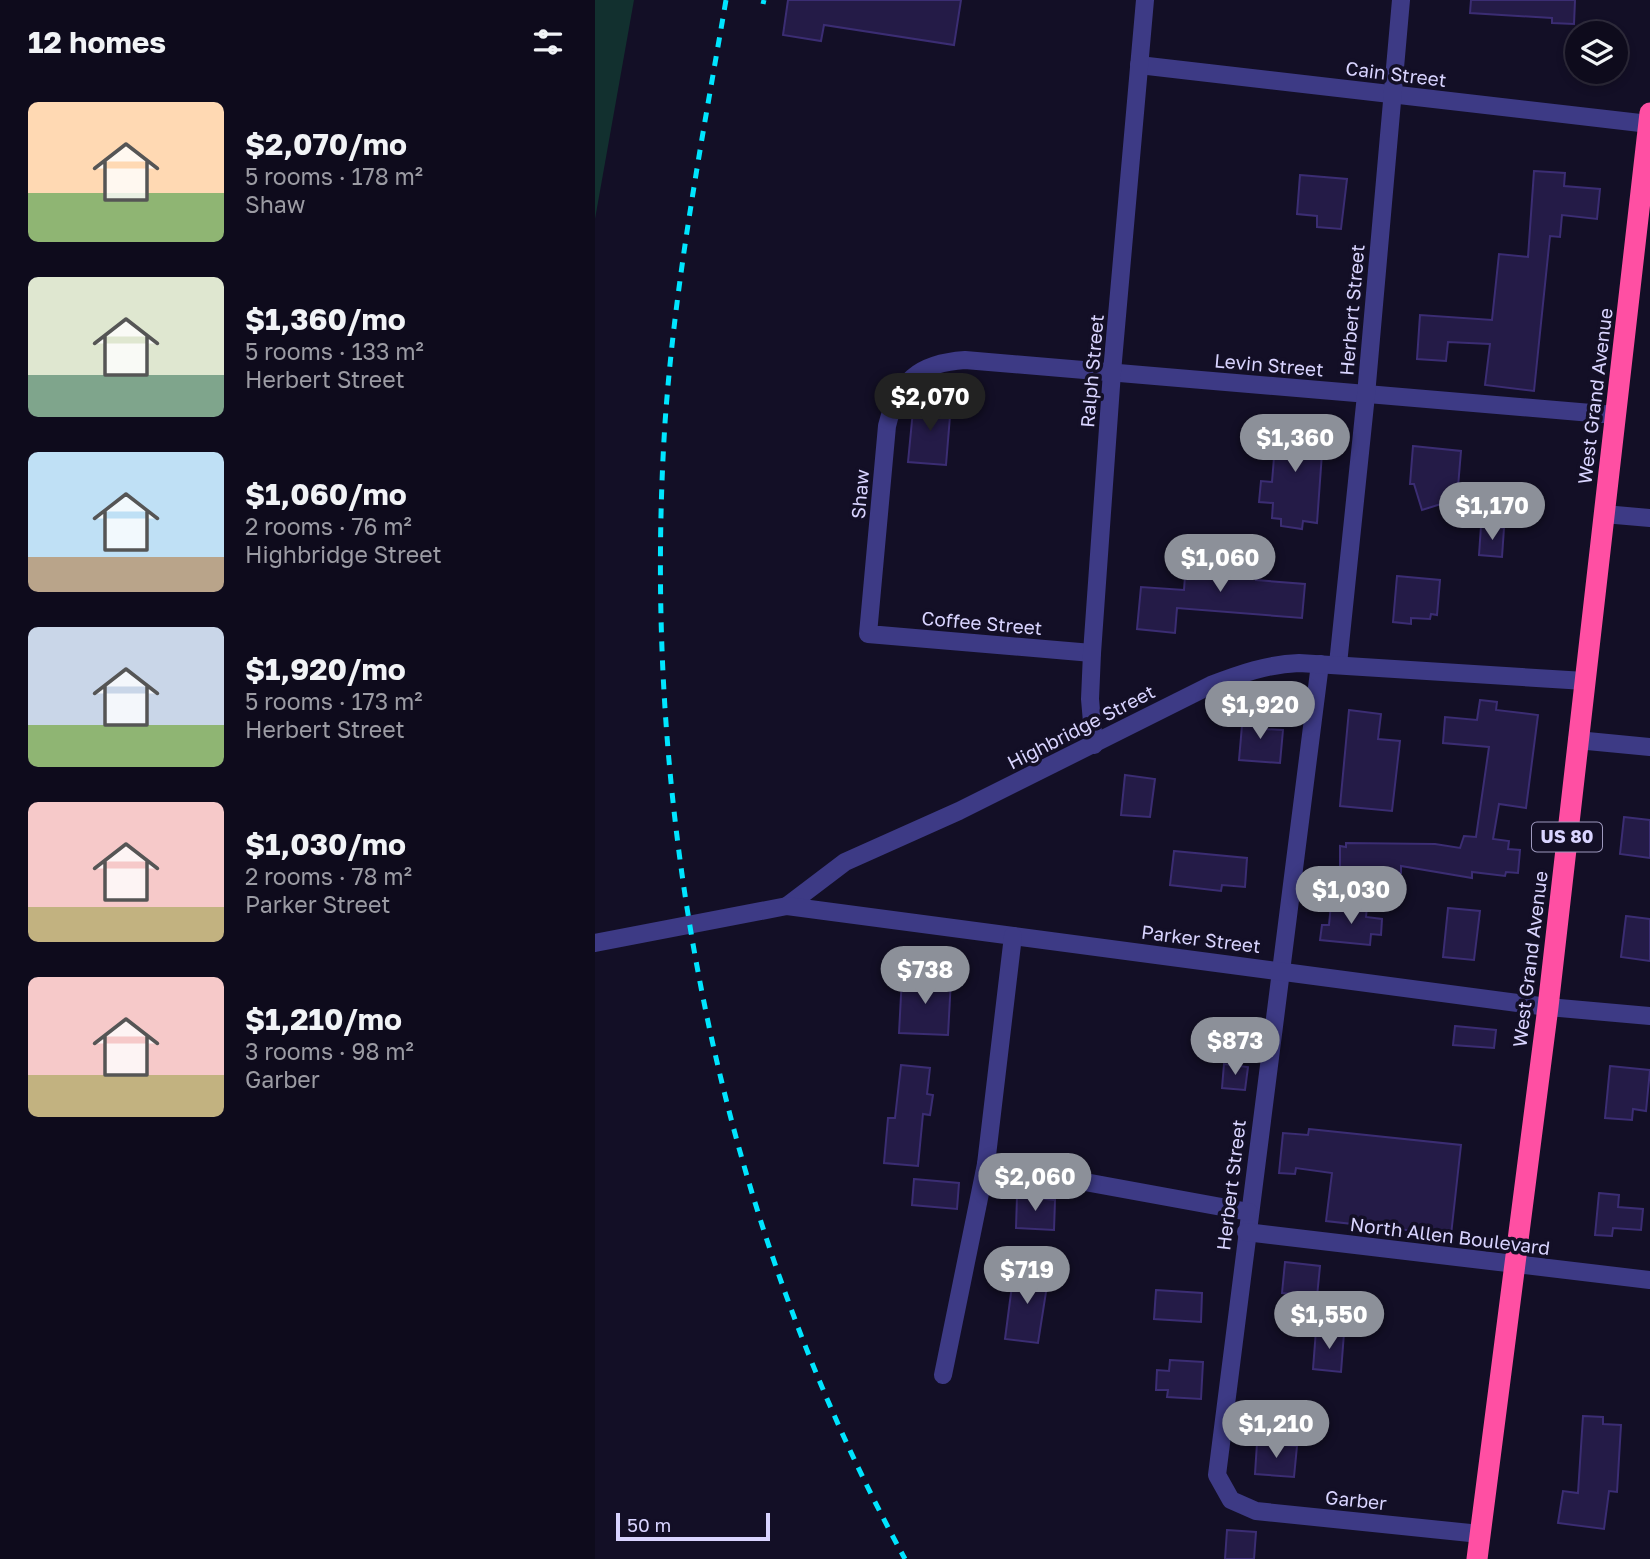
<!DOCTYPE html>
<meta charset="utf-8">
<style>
:root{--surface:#0e0b1c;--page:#171425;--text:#f1f3f6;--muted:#9b9ba3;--line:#2e2b3b;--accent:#8c9099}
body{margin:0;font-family:"Golos Text",sans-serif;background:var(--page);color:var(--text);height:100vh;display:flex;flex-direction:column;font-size:26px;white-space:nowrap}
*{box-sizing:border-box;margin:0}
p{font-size:23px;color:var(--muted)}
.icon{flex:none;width:38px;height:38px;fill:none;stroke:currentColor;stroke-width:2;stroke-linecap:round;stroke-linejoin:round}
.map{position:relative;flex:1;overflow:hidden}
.panel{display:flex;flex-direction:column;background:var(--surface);width:595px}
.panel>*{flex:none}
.fabs{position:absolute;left:970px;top:21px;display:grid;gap:14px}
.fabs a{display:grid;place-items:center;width:63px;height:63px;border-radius:50%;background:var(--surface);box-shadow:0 4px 10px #0003,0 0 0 2px var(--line);font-size:35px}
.scale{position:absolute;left:21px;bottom:18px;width:154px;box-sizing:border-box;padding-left:7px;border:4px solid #d9d4ff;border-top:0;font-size:19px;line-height:24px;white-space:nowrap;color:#d9d4ff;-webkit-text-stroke:5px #130f26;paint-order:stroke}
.price{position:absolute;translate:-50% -60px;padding:0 16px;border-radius:24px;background:var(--accent);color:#fff;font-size:23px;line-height:46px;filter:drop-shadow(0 2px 4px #0008)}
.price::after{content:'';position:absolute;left:50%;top:42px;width:21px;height:16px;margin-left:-10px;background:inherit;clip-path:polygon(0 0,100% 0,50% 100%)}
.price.selected{background:#222;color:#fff}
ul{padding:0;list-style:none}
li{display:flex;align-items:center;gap:21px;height:175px;padding:0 28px}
li span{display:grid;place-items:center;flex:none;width:196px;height:140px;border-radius:10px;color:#555}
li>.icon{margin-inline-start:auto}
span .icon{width:84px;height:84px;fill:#fffc;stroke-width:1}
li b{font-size:30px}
h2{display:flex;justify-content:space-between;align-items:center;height:84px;padding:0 28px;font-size:30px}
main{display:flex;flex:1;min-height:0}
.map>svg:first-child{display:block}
</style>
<main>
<section class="panel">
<h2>12 homes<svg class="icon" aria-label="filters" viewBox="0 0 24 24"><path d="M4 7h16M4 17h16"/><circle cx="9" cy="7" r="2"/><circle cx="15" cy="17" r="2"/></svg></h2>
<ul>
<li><span style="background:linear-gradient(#ffd9b3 65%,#8fb573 0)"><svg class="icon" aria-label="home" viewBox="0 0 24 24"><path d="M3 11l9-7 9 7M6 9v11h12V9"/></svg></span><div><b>$2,070/mo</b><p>5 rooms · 178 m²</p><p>Shaw</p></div></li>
<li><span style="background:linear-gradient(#dfe7d0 70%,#7fa58c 0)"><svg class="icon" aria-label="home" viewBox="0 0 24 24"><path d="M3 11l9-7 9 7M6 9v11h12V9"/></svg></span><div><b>$1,360/mo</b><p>5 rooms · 133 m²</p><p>Herbert Street</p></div></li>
<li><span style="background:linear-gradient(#bfe0f5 75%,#b9a48a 0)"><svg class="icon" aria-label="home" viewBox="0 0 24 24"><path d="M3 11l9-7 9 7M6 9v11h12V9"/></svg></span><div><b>$1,060/mo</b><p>2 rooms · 76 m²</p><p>Highbridge Street</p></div></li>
<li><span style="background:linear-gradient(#c9d6e8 70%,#8fb573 0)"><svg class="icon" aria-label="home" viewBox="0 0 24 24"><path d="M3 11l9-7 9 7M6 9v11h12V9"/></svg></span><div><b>$1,920/mo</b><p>5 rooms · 173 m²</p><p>Herbert Street</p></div></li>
<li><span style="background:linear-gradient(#f6c9c9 75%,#c2b280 0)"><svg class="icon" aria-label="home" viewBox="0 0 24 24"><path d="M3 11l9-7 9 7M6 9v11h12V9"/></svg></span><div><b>$1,030/mo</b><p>2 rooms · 78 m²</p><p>Parker Street</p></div></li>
<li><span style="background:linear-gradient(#f6c9c9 70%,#c2b280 0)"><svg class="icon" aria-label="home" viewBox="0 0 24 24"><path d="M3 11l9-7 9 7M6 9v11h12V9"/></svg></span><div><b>$1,210/mo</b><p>3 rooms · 98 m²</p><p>Garber</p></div></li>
</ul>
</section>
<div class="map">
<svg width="1055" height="1559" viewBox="0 0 1055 1559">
<rect width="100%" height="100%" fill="#130f26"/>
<!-- green -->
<path fill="#12302f" d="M0 0H39L0 219Z"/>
<!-- building -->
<g fill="#241b47" stroke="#3b2d73" stroke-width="2">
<path d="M193 0H366L359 45 229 25 226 41 188 35Z"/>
<path d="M876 0H980L979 24 957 23V18L875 13Z"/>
<path d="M939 171 970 173 969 186 1005 189 1002 219 967 215 965 237 955 236 939 391 890 385 895 344 853 342 851 361 822 359 825 315 897 320 904 254 933 257Z"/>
<path d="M705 175 752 179 746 229 722 227V216L702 214Z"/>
<path d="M319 400 356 404 351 465 313 462Z"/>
<path d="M682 421 729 425 722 523 708 521 707 529 686 526V519L677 518 678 503 664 502 666 481 677 482Z"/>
<path d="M818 446 866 451 862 499 827 510 819 484H815Z"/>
<path d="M886 526 909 528 907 557 884 555Z"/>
<path d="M638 551 663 553 661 580 710 584 707 618 582 608 580 633 542 629 546 587 589 590 591 563 637 566Z"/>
<path d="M802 576 845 580 842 615 836 614 835 619 816 618V624L798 622Z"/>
<path d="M885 700 902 702 901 710 943 715 931 808 904 804 898 839 914 841 913 849 925 850 923 873 911 872 910 876 877 872V878L806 866V873H751V868H745V846L751 847V843L840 844 865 848 869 836 881 837 894 747 848 743 850 717 882 720Z"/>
<path d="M754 710 786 714 783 739 805 741 797 811 745 806Z"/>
<path d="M648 714 671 716 669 729 688 730 685 763 644 760Z"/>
<path d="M530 775 560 779 555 817 526 815Z"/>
<path d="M1029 817 1055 820V858L1025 854Z"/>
<path d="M579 851 652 858 650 887 627 885 626 891 575 885Z"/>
<path d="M736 904 772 907 771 917 787 919 786 935 776 934 775 945 725 940 727 925H734Z"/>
<path d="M853 908 885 911 879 960 848 957Z"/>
<path d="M1031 916 1055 919V961L1026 957Z"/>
<path d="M307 977 356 979 353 1035 304 1033Z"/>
<path d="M860 1026 901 1030 899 1048 858 1045Z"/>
<path d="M629 1064 653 1067 650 1090 627 1088Z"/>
<path d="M306 1065 335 1068 332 1094 338 1095 335 1115 328 1114 323 1166 289 1163 293 1118H300Z"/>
<path d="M1015 1066 1055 1070 1051 1111 1038 1109 1037 1120 1010 1118Z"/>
<path d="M714 1129 866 1145 856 1235 731 1221 737 1173 701 1168 700 1174 684 1173 688 1133 713 1135Z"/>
<path d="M319 1179 364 1183 362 1209 317 1205Z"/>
<path d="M1004 1193 1024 1195 1023 1207 1048 1209 1046 1230 1018 1228 1017 1236 1000 1235Z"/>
<path d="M422 1196 460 1200 459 1230 421 1228Z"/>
<path d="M690 1262 725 1266 722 1297 687 1293Z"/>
<path d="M419 1270 454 1273 443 1343 410 1339Z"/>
<path d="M561 1290 607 1293 606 1322 559 1319Z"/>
<path d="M721 1330 749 1333 746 1372 718 1369Z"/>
<path d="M575 1360 608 1362 606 1399 572 1397 573 1390H561L562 1370 574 1371Z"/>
<path d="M988 1416 1008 1417V1424L1026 1425 1022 1492 1014 1491 1009 1529 963 1523 968 1491 983 1493Z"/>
<path d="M662 1443 702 1446 699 1477 660 1474Z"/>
<path d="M632 1530 661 1532 659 1559H630Z"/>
</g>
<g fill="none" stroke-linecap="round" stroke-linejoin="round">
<!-- minor -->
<g stroke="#3d3a85" stroke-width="18">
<path d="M544 65 1054 124"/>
<path d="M1009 514 1055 518"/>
<path d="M497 653 273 634 292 426C303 381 324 363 370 360L1020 415"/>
<path d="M725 664 622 1475 636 1500 661 1511 885 1534"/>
<path d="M743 664 771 395 806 0"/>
<path d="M982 740 1055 747"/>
<path d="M499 745 495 699 497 653 517 372 550 0"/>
<path d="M192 906 250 862 364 811 616 685C645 674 673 664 704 663L990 681"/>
<path d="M0 943 192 906 953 1007 1055 1016"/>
<path d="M391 1164 654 1212"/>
<path d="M651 1232 1055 1280"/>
<path d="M348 1375 391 1164 418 936"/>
</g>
<!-- highway -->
<path stroke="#ff4fa3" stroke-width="21" d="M882 1559 953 1007 1055 113"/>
<!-- rail -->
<g stroke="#00e5ff" stroke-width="5" stroke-dasharray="10 9" stroke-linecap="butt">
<path d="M131 0C107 140 80 280 70 423 45 811 122 1216 310 1559"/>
<path d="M168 4 169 0"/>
</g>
</g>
<g text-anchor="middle" stroke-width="7" stroke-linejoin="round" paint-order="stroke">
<!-- shield labels -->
<rect fill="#130f26" stroke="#9e99be" stroke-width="2" x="937" y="822.5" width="70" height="29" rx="5"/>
<g font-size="18" font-weight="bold" fill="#d9d4ff">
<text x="972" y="843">US 80</text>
</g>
<!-- street labels -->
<g font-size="19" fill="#d9d4ff" stroke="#130f26">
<text transform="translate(801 74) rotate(7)" y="7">Cain Street</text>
<text transform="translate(757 310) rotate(-85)" y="7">Herbert Street</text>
<text transform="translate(674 365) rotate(5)" y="7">Levin Street</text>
<text transform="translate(497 371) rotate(-85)" y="7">Ralph Street</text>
<text transform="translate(1000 396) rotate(-83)" y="7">West Grand Avenue</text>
<text transform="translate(265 494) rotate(-85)" y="7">Shaw</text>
<text transform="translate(387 623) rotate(5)" y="7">Coffee Street</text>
<text transform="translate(486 727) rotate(-27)" y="7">Highbridge Street</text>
<text transform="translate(606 939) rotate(7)" y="7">Parker Street</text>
<text transform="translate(935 959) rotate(-83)" y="7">West Grand Avenue</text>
<text transform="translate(636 1185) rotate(-83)" y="7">Herbert Street</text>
<text transform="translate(855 1236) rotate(7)" y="7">North Allen Boulevard</text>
<text transform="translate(761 1500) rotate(6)" y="7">Garber</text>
</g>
</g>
</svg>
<div class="fabs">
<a><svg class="icon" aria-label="layers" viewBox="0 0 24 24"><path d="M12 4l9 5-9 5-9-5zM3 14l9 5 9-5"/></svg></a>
</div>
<div class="scale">50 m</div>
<b class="price selected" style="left:335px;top:433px">$2,070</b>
<b class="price" style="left:700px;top:474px">$1,360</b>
<b class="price" style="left:897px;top:542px">$1,170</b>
<b class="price" style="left:625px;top:594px">$1,060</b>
<b class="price" style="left:665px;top:741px">$1,920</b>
<b class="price" style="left:756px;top:926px">$1,030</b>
<b class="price" style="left:330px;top:1006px">$738</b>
<b class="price" style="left:640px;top:1077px">$873</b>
<b class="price" style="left:440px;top:1213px">$2,060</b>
<b class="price" style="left:432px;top:1306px">$719</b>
<b class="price" style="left:734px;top:1351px">$1,550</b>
<b class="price" style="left:681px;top:1460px">$1,210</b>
</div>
</main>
